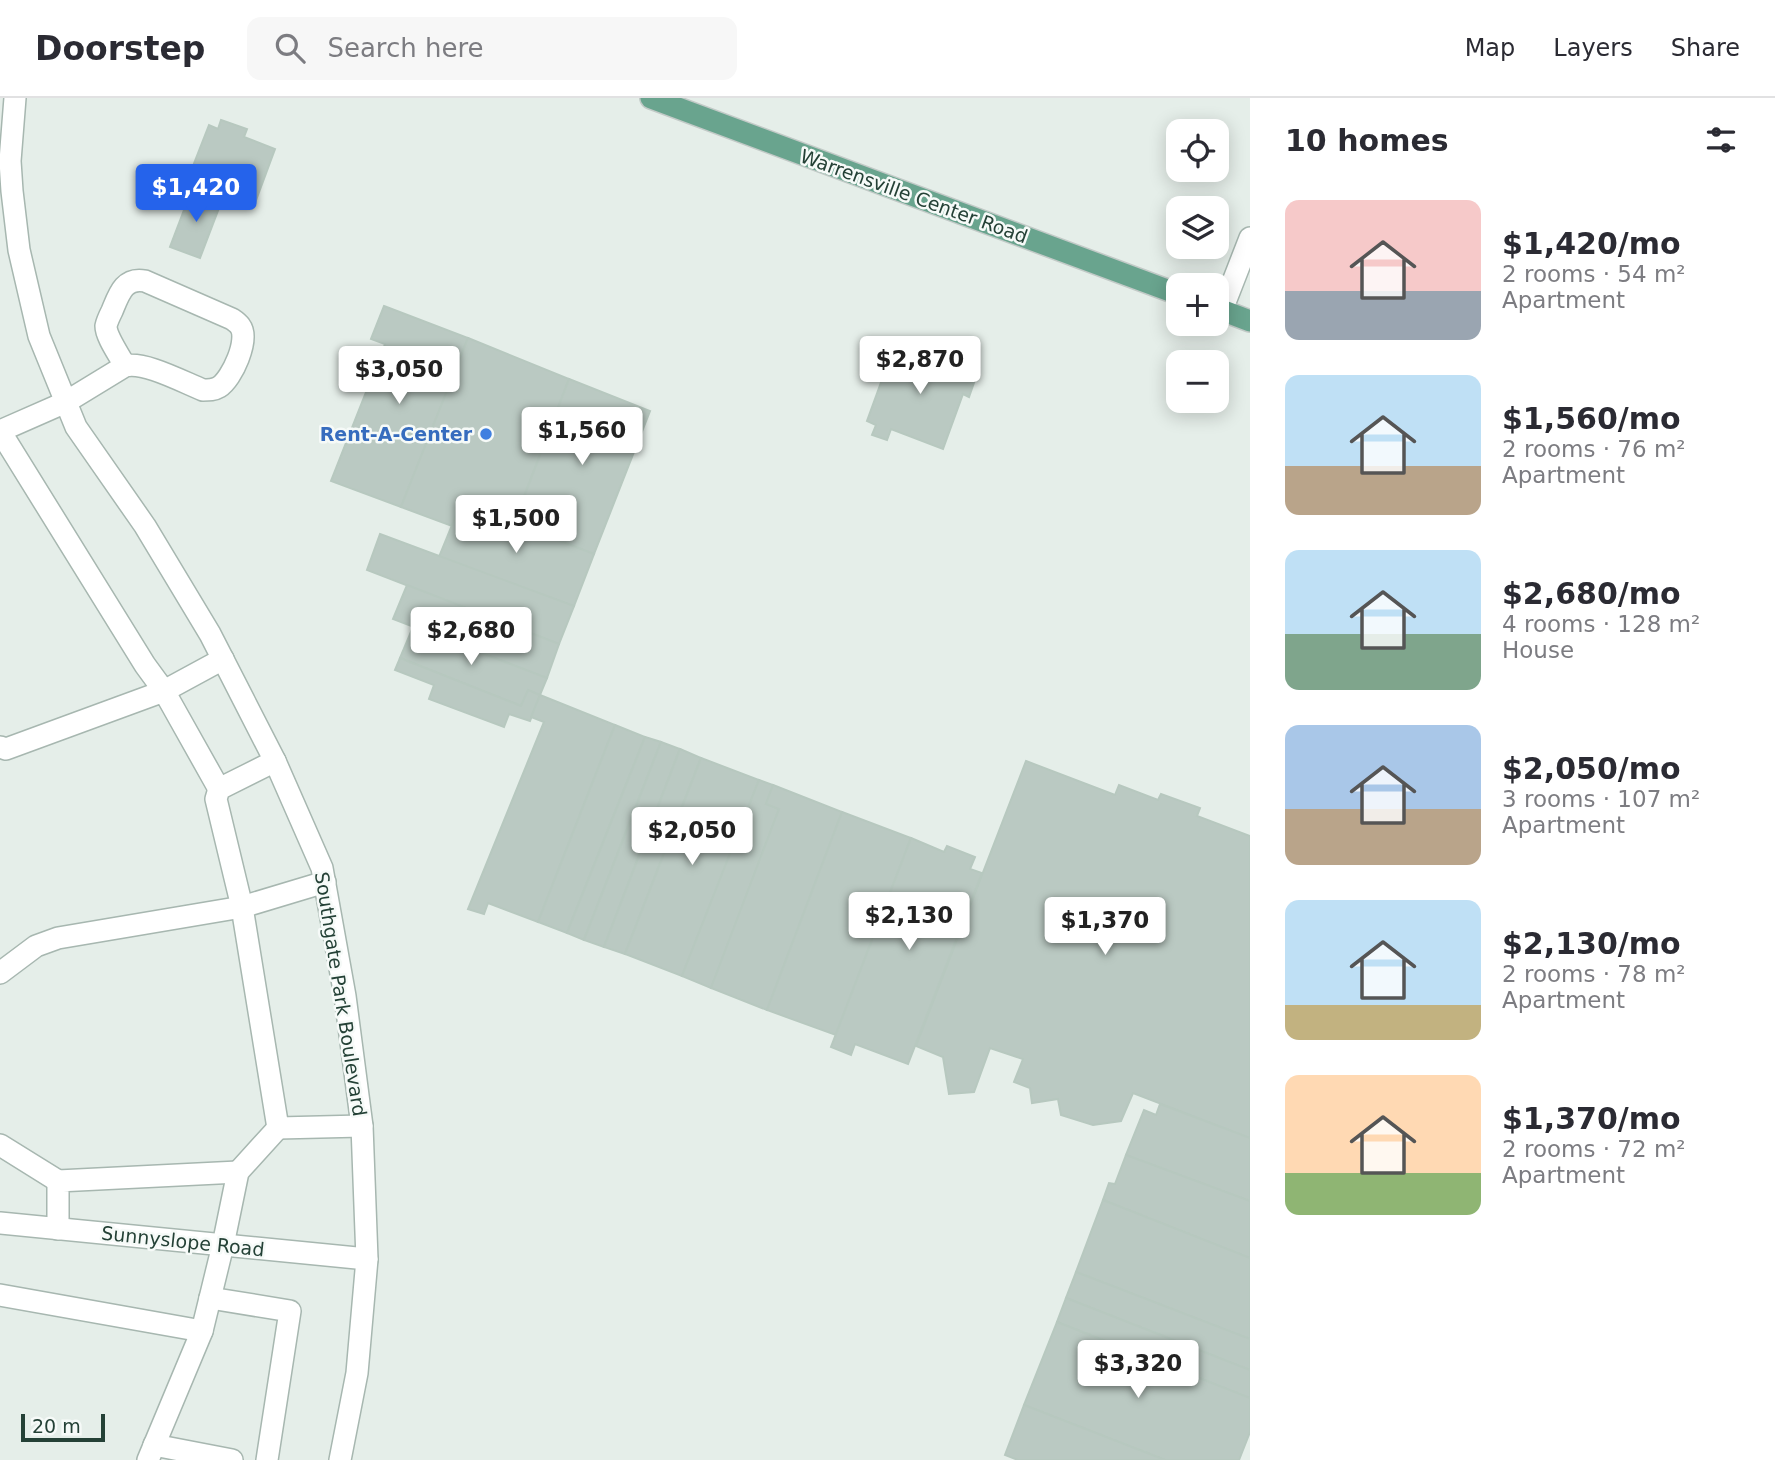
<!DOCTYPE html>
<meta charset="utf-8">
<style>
:root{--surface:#fff;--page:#f7f7f7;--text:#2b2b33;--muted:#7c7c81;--line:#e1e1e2;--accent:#2563eb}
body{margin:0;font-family:"DejaVu Sans",sans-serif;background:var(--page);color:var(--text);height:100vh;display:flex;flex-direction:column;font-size:26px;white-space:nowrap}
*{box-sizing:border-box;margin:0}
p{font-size:23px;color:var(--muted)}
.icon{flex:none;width:38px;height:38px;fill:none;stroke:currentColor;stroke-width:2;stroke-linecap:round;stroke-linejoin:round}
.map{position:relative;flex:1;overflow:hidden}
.drawer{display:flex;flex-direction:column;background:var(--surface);width:525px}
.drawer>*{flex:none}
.fabs{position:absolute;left:1166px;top:21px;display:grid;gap:14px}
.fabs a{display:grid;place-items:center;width:63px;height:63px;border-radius:14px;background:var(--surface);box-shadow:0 4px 18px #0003;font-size:35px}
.scale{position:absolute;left:21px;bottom:18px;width:84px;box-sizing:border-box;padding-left:7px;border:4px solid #244136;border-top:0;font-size:19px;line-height:24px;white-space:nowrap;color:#244136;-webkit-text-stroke:5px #f6faf8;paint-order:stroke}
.price{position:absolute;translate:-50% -60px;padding:0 16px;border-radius:7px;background:#fff;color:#222;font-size:23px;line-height:46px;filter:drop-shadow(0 2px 4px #0008)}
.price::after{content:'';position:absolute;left:50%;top:42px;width:21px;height:16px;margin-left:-10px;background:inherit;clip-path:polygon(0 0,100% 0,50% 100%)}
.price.on{background:var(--accent);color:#fff}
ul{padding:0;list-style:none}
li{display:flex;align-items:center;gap:21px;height:175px;padding:0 35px}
li span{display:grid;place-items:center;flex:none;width:196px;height:140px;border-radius:14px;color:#555}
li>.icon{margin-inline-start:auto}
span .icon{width:84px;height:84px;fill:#fffc;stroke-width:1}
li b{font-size:30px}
h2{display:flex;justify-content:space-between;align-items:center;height:84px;padding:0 35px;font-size:30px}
header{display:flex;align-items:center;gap:42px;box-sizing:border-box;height:98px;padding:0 35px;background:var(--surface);border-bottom:2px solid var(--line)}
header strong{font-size:33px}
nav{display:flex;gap:38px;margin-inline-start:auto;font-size:24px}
.search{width:490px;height:63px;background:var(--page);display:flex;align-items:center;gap:18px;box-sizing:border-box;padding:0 24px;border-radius:14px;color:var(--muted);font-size:26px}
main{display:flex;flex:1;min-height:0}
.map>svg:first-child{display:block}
</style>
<header>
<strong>Doorstep</strong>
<div class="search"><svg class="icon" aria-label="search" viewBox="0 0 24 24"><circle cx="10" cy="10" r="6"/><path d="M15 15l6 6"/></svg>Search here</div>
<nav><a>Map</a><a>Layers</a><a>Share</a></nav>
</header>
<main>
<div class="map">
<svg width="1250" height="1362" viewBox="0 0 1250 1362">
<rect width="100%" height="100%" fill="#e5eee9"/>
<!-- building -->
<g fill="#bac9c2" stroke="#b7c8bf" stroke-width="2">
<path d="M221 22 247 31 244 39 275 51 255 105 223 94 220 102 194 92 197 84 188 81 209 27 218 31Z"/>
<path d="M192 91 222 102 200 160 170 149Z"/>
<path d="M384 208 468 240 401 409 331 383 385 246 371 241Z"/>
<path d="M468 240 569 281 514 425 461 405 452 428 401 409Z"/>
<path d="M895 246 949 266 951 260 979 270 969 299 963 296 943 351 891 331 887 342 872 337 876 327 867 323Z"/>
<path d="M569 281 650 313 594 456 514 425Z"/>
<path d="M461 405 594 456 574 508 439 459Z"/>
<path d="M380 436 574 508 559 546 367 472Z"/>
<path d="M407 487 559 546 547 580 393 521Z"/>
<path d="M413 529 547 580 540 597 528 592 521 608 400 560Z"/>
<path d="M400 560 521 608 528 592 540 597 530 623 509 616 504 629 429 601 434 587 395 572Z"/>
<path d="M540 597 615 627 538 824 488 805 484 816 468 811 544 624 531 619Z"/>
<path d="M615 627 645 639 567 835 538 824Z"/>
<path d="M645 639 661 644 584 842 567 835Z"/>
<path d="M661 644 680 651 604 849 584 842Z"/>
<path d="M680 651 701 660 625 856 604 849Z"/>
<path d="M701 660 759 682 682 878 625 856Z"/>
<path d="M1026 663 1115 697 1119 687 1158 702 1161 696 1200 710 1197 718 1250 738V1040L1133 995 1121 1023 1093 1027 1061 1017 1058 1001 1032 1005 1030 990 1014 984 1023 961 990 950 974 994 949 996 943 959 916 948Z"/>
<path d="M759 682 773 687 766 706 779 711 711 890 682 878Z"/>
<path d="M773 687 842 714 767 912 711 890 779 711 766 706Z"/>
<path d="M842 714 911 740 836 937 767 912Z"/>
<path d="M911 740 944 754 947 748 975 759 970 771 982 775 908 966 855 946 851 957 831 949Z"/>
<path d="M1160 1006 1250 1040V1103L1126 1057 1144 1012 1156 1017Z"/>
<path d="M1126 1057 1250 1103V1160L1103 1102 1109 1085 1115 1086Z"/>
<path d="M1103 1102 1250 1160V1241L1076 1174Z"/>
<path d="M1076 1174 1250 1241V1272L1066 1200Z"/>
<path d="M1066 1200 1250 1272V1300L1057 1224Z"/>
<path d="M1057 1224 1250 1300V1334L1239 1362H1165L1024 1307Z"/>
<path d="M1024 1307 1165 1362H1018L1005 1357Z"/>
</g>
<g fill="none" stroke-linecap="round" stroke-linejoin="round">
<defs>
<g id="minor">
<path d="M15 0 10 63 12 93 19 152 39 238 76 329 145 428 210 536 275 663 322 770 345 898 362 1028 367 1161 357 1275 340 1362"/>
<path d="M1222 212 1250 140"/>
<path d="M0 333 66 304 125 268C144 263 183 284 203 292 209 292 214 292 219 289 232 281 250 241 240 228 238 225 235 223 232 221L145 183C124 179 119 196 112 213 110 217 107 223 106 228 106 239 120 258 125 268"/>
<path d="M0 333 145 567 164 593 223 561"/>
<path d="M0 649 6 651 164 593 219 691"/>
<path d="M325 784 242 809 278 1030 362 1028"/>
<path d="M0 875 36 848 58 840 242 809 216 701 219 691 275 663"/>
<path d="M0 1047 58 1083"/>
<path d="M0 1125 367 1161"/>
<path d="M58 1131V1083L238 1074"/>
<path d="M0 1197 202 1233 223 1147 238 1074 278 1030"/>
<path d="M210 1200 290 1213 267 1362"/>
<path d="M154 1347 232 1362"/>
<path d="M148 1362 202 1233"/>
</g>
<g id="major">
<path d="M651 0 1178 196"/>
<path d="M1216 210 1250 223"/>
</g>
</defs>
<!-- minor casing -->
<use href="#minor" stroke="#a7b7b0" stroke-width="24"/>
<!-- major casing -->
<use href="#major" stroke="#c2cac7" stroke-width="24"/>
<!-- minor -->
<use href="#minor" stroke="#fff" stroke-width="21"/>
<!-- major -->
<use href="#major" stroke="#69a48e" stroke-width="21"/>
</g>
<!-- markers -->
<circle fill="#3f7fe0" stroke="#f6faf8" stroke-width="2.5" cx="486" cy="336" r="7"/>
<g text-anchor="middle" stroke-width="5" stroke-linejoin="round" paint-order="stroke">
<!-- street labels -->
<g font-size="19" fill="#244136" stroke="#f6faf8">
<text transform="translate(914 98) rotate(20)" y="7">Warrensville Center Road</text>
<text transform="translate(341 896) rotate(81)" y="7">Southgate Park Boulevard</text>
<text transform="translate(183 1143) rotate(6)" y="7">Sunnyslope Road</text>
</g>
<!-- shop labels -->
<g font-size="19" font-weight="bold" fill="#366cbe" stroke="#f6faf8" text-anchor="end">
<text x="472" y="343">Rent-A-Center</text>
</g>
</g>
</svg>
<div class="fabs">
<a><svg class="icon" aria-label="locate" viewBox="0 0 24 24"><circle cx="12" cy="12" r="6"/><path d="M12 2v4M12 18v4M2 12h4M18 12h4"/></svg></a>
<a><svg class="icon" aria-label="layers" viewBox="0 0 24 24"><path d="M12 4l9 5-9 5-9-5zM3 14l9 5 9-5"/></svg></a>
<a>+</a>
<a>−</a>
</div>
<div class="scale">20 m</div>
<b class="price on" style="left:196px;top:126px">$1,420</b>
<b class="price" style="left:920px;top:298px">$2,870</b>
<b class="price" style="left:399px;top:308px">$3,050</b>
<b class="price" style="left:582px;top:369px">$1,560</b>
<b class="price" style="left:516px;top:457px">$1,500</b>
<b class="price" style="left:471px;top:569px">$2,680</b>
<b class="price" style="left:692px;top:769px">$2,050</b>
<b class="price" style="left:909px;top:854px">$2,130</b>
<b class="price" style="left:1105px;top:859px">$1,370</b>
<b class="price" style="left:1138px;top:1302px">$3,320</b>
</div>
<section class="drawer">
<h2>10 homes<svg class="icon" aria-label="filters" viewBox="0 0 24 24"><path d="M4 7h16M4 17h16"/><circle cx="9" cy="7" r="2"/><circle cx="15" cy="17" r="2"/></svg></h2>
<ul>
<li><span style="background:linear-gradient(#f6c9c9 65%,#9aa5b1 0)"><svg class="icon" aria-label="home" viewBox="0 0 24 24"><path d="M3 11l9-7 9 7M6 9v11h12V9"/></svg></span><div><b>$1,420/mo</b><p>2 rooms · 54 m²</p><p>Apartment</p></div></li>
<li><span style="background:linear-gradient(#bfe0f5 65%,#b9a48a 0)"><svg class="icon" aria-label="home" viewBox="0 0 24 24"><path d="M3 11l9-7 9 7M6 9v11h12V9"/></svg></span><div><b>$1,560/mo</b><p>2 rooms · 76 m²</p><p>Apartment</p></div></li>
<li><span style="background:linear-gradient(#bfe0f5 60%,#7fa58c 0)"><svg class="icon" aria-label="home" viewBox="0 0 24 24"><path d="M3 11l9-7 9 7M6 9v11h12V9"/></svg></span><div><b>$2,680/mo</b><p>4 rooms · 128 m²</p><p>House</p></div></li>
<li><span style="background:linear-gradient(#a9c7e8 60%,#b9a48a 0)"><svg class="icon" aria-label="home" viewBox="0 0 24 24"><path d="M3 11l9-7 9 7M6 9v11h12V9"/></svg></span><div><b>$2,050/mo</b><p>3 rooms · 107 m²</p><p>Apartment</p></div></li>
<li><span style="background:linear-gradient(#bfe0f5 75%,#c2b280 0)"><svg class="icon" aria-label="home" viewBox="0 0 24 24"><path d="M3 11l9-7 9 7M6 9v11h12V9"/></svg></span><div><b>$2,130/mo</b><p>2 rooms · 78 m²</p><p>Apartment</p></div></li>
<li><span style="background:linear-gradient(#ffd9b3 70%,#8fb573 0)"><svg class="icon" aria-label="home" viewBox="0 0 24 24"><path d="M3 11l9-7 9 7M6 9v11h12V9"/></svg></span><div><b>$1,370/mo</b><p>2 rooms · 72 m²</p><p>Apartment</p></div></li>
</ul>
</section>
</main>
